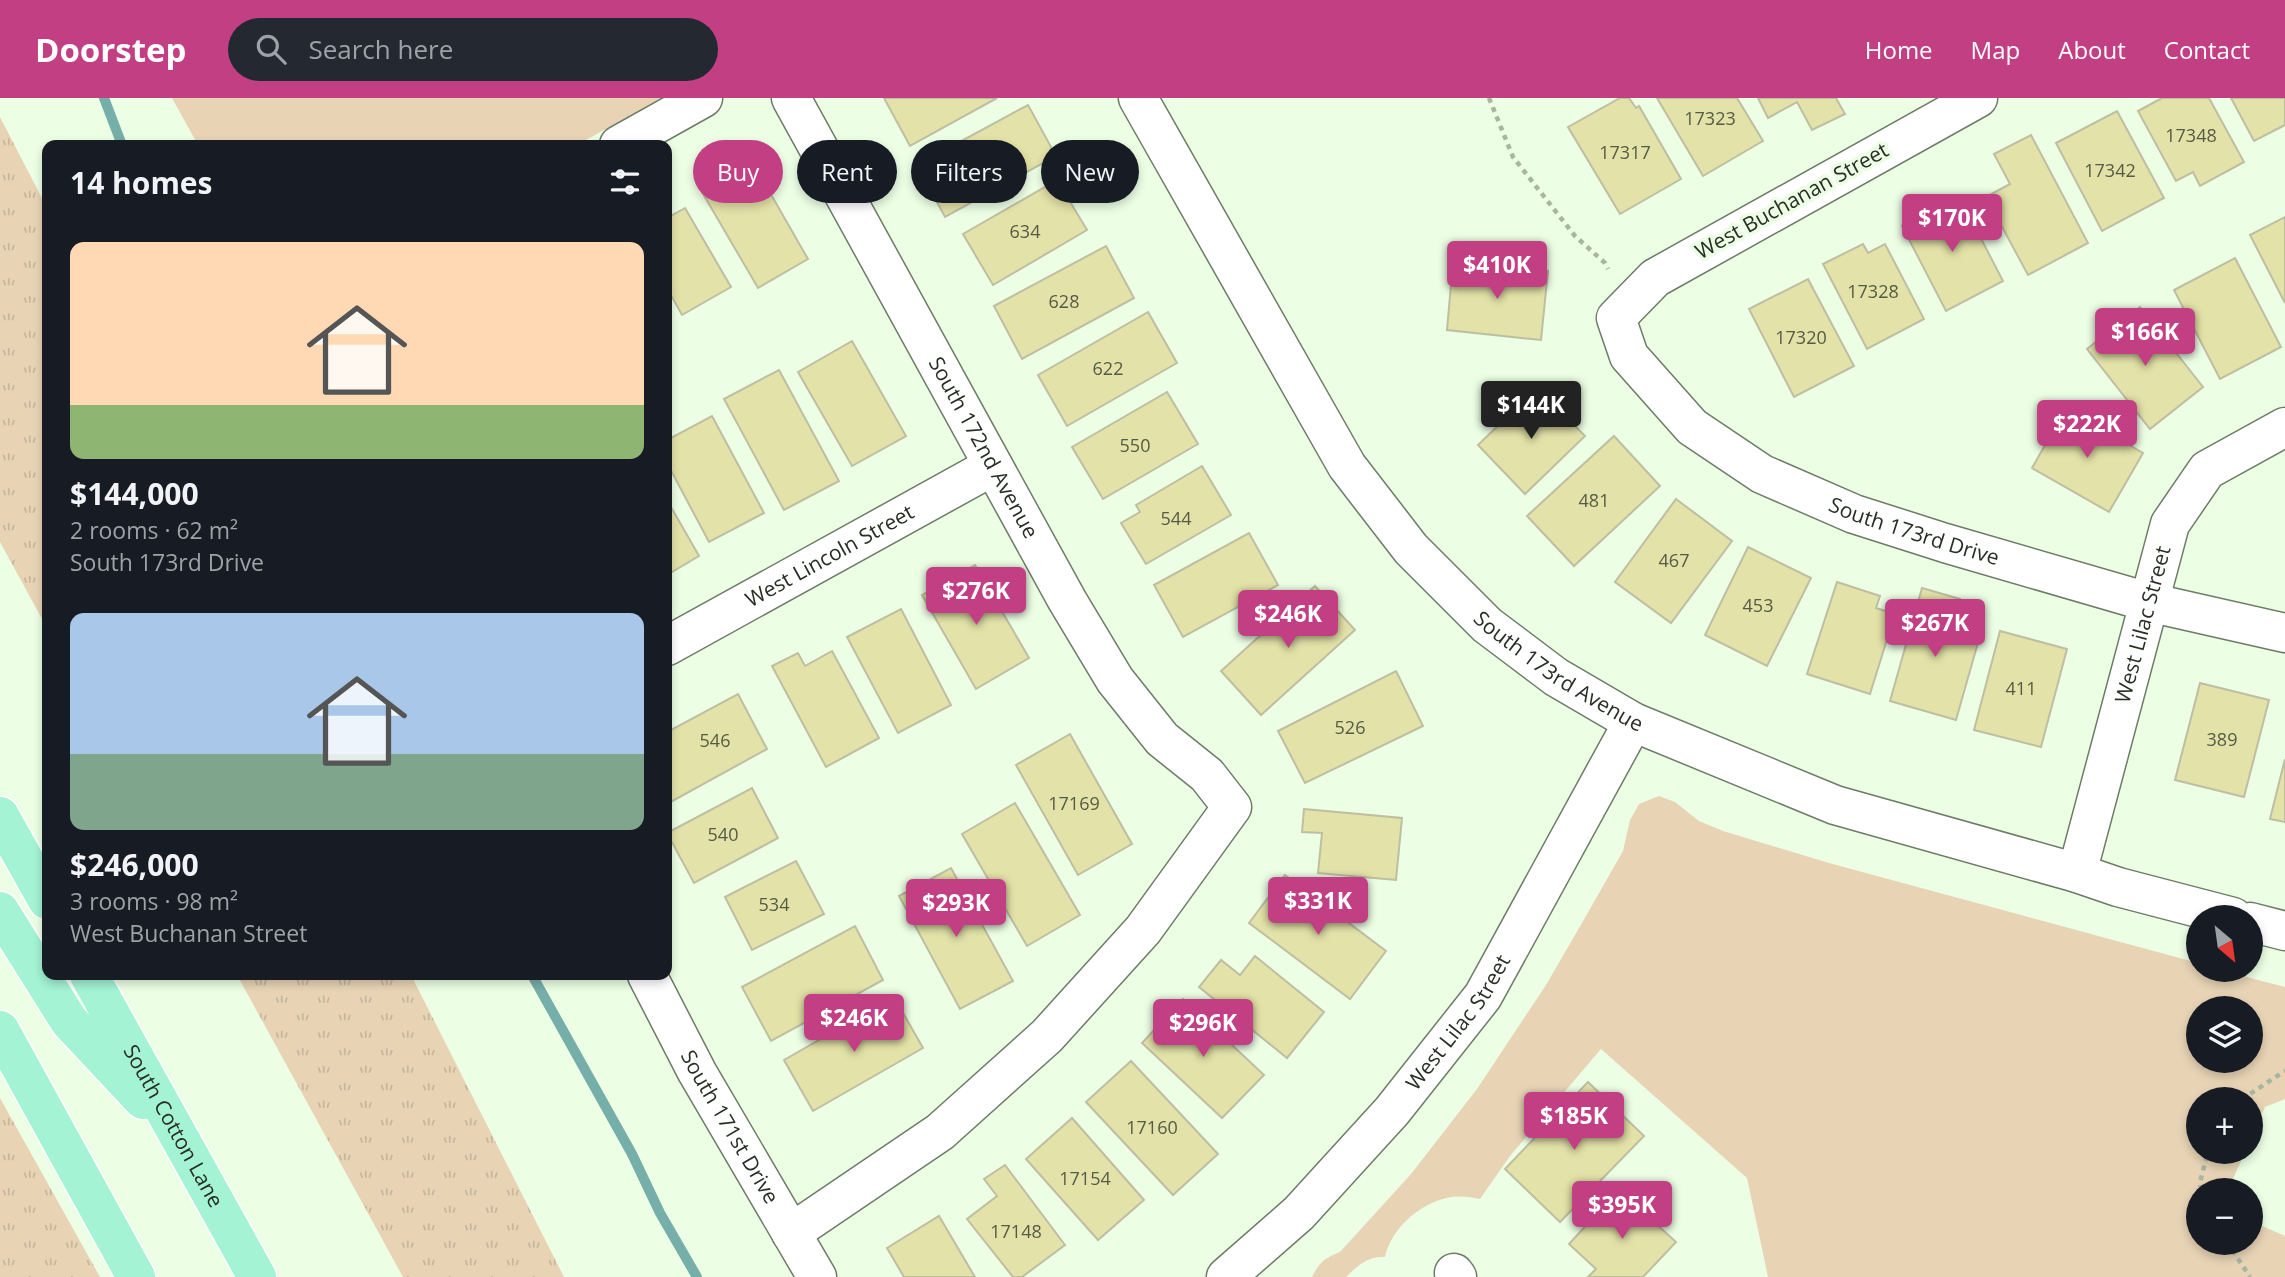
<!DOCTYPE html>
<meta charset="utf-8">
<style>
:root{--surface:#171b24;--page:#242831;--text:#f1f3f6;--muted:#9ea1a6;--accent:#c23f84}
body{margin:0;font-family:"Open Sans",sans-serif;background:var(--page);color:var(--text);height:100vh;display:flex;flex-direction:column;font-size:26px;white-space:nowrap}
*{box-sizing:border-box;margin:0}
p{font-size:23px;color:var(--muted)}
.icon{flex:none;width:38px;height:38px;fill:none;stroke:currentColor;stroke-width:2;stroke-linecap:round;stroke-linejoin:round}
.map{position:relative;flex:1;overflow:hidden}
.side{position:absolute;left:42px;top:42px;width:630px;height:840px;display:flex;flex-direction:column;background:var(--surface);border-radius:14px;box-shadow:0 4px 10px #0003}
.side>*{flex:none}
.guide{position:absolute;left:693px;top:42px;width:665px;height:63px;display:flex;gap:14px}
.needle{width:46px;rotate:151deg}
.fabs{position:absolute;left:2186px;top:807px;display:grid;gap:14px}
.fabs a{display:grid;place-items:center;width:77px;height:77px;border-radius:50%;background:var(--surface);box-shadow:0 4px 10px #0003;font-size:35px}
.price{position:absolute;translate:-50% -60px;padding:0 16px;border-radius:7px;background:var(--accent);color:#fff;font-size:23px;line-height:46px;filter:drop-shadow(0 2px 4px #0008)}
.price::after{content:'';position:absolute;left:50%;top:42px;width:21px;height:16px;margin-left:-10px;background:inherit;clip-path:polygon(0 0,100% 0,50% 100%)}
.price.on{background:#222;color:#fff}
ul{padding:0;list-style:none}
li{display:grid;align-content:center;gap:14px;height:371px;padding:0 28px}
li span{display:grid;place-items:center;height:217px;border-radius:14px;color:#555}
li>.icon{margin-inline-start:auto}
span .icon{width:126px;height:126px;fill:#fffc;stroke-width:1}
li b{font-size:30px}
h2{display:flex;justify-content:space-between;align-items:center;height:84px;padding:0 28px;font-size:30px}
.chip{padding:0 24px;border-radius:32px;background:var(--surface);box-shadow:0 4px 10px #0003;font-size:24px;line-height:63px}
.chip.on{background:var(--accent);color:#fff}
header{display:flex;align-items:center;gap:42px;box-sizing:border-box;height:98px;padding:0 35px;background:var(--accent);color:#fff}
header strong{font-size:33px}
nav{display:flex;gap:38px;margin-inline-start:auto;font-size:24px}
.search{width:490px;height:63px;background:var(--page);display:flex;align-items:center;gap:18px;box-sizing:border-box;padding:0 24px;border-radius:38px;color:var(--muted);font-size:26px}
.map>svg:first-child{display:block}
</style>
<header>
<strong>Doorstep</strong>
<div class="search"><svg class="icon" aria-label="search" viewBox="0 0 24 24"><circle cx="10" cy="10" r="6"/><path d="M15 15l6 6"/></svg>Search here</div>
<nav><a>Home</a><a>Map</a><a>About</a><a>Contact</a></nav>
</header>
<div class="map">
<svg width="2285" height="1179" viewBox="0 0 2285 1179">
<defs>
<pattern id="grass-tufts" width="24" height="20" patternUnits="userSpaceOnUse" patternTransform="scale(1.75)"><rect width="24" height="20" fill="#e8d4b5"/><path d="M3 7l-1-3M5 7V3M7 7l1-3M15 17l-1-3M17 17v-4M19 17l1-3" fill="none" stroke="#c7b69c"/></pattern>
</defs>
<rect width="100%" height="100%" fill="#ecfee4"/>
<!-- grass -->
<g fill="url(#grass-tufts)">
<path d="M0 19 47 110V530L0 444Z"/>
<path d="M237 877H411L564 1179H403Z"/>
<path d="M0 1000 100 1179H0Z"/>
</g>
<!-- green -->
<g fill="#e8d4b5" fill-rule="evenodd">
<path d="M172 0H662L577 47H198Z"/>
<path d="M1659 698 1675 704 1699 723 1723 733 1829 765 2198 865V872H2220L2285 889V1001L2265 1009 2251 1041 2250 1001H2198V1054H2245L2228 1092H2198V1144H2250L2251 1123 2285 1138V1179H1768L1747 1080 1601 951 1510 1058 1480 1101C1470 1099 1458 1097 1447 1100 1419 1106 1391 1131 1385 1159 1368 1158 1358 1167 1346 1179H1312C1319 1165 1324 1160 1340 1154L1411 1076 1477 991 1546 887 1582 825 1623 753 1630 722 1639 706ZM2198 910H2250V962H2198Z"/>
</g>
<g fill="none" stroke-linecap="round" stroke-linejoin="round">
<!-- stream -->
<g stroke="#76aeaa" stroke-width="10">
<path d="M104 0 122 47"/>
<path d="M532 877 632 1056 660 1115 697 1179"/>
</g>
</g>
<!-- building -->
<g fill="#e3e2a8" stroke="#bebea2" stroke-width="2">
<path d="M884 0H997L910 48Z"/>
<path d="M1620 0H1629L1636 10 1639 8 1681 81 1620 116 1568 29Z"/>
<path d="M1657 0H1737L1763 43 1703 78Z"/>
<path d="M1758 0H1836L1845 16 1812 32 1797 4 1768 20Z"/>
<path d="M2162 0H2209L2244 64 2200 88 2193 74 2176 83 2138 13Z"/>
<path d="M2231 0H2285V27L2254 43Z"/>
<path d="M1028 7 1056 58 945 119 917 67Z"/>
<path d="M2117 13 2164 100 2102 133 2056 45Z"/>
<path d="M2031 37 2088 145 2028 177 1986 99 2010 86 1994 56Z"/>
<path d="M753 65 808 161 758 190 702 94Z"/>
<path d="M1057 82 1087 132 993 187 963 136Z"/>
<path d="M1959 98 2003 183 1946 213 1902 128Z"/>
<path d="M685 110 731 189 682 217 667 190V120Z"/>
<path d="M2285 119V205L2250 137Z"/>
<path d="M1863 146 1868 155 1885 146 1924 221 1867 251 1823 166Z"/>
<path d="M1106 148 1134 200 1022 261 994 208Z"/>
<path d="M2235 160 2281 249 2220 281 2174 192Z"/>
<path d="M1453 164 1548 173 1541 242 1447 232Z"/>
<path d="M1808 181 1854 268 1794 299 1749 211Z"/>
<path d="M2140 209 2203 289 2150 331 2087 251Z"/>
<path d="M1148 214 1177 265 1067 328 1038 277Z"/>
<path d="M852 243 906 338 852 368 798 274Z"/>
<path d="M779 272 839 383 784 412 724 301Z"/>
<path d="M1537 290 1585 338 1525 396 1478 347Z"/>
<path d="M1167 294 1198 346 1103 401 1072 349Z"/>
<path d="M2066 310 2143 355 2109 414 2032 370Z"/>
<path d="M712 318 764 415 709 444 667 365V342Z"/>
<path d="M1614 338 1660 388 1574 468 1527 418Z"/>
<path d="M1202 368 1231 417 1146 466 1121 425 1140 414 1136 407Z"/>
<path d="M1676 401 1732 443 1671 525 1615 484Z"/>
<path d="M667 402 699 458 667 477Z"/>
<path d="M1249 435 1278 487 1183 539 1154 487Z"/>
<path d="M1748 449 1811 480 1767 568 1705 537Z"/>
<path d="M975 467 1029 560 976 591 922 497Z"/>
<path d="M1837 484 1880 498 1876 510 1895 516 1870 596 1807 576Z"/>
<path d="M1315 488 1355 532 1261 617 1221 573Z"/>
<path d="M1922 490 1960 501 1951 532 1979 541 1956 622 1890 603Z"/>
<path d="M901 511 951 607 898 635 847 539Z"/>
<path d="M2000 533 2067 551 2041 649 1974 632Z"/>
<path d="M832 553 879 640 826 669 772 568 798 555 805 568Z"/>
<path d="M1396 573 1423 628 1305 685 1278 633Z"/>
<path d="M2200 585 2269 602 2244 699 2175 682Z"/>
<path d="M738 596 767 651 667 706V634Z"/>
<path d="M1070 636 1132 746 1078 777 1016 667Z"/>
<path d="M2285 661V724L2270 721Z"/>
<path d="M752 690 778 740 694 785 667 735Z"/>
<path d="M1015 705 1080 817 1027 848 962 736Z"/>
<path d="M1304 711 1402 720 1396 782 1318 775 1322 735 1302 734Z"/>
<path d="M796 763 824 816 752 852 725 799Z"/>
<path d="M951 770 1013 883 960 911 899 798Z"/>
<path d="M1285 777 1386 853 1350 901 1249 825Z"/>
<path d="M855 828 883 882 771 943 742 889Z"/>
<path d="M1255 858 1324 914 1287 960 1199 889 1221 862 1240 877Z"/>
<path d="M894 899 923 950 813 1013 784 962Z"/>
<path d="M1183 901 1264 977 1222 1020 1142 945Z"/>
<path d="M1131 963 1218 1056 1173 1097 1086 1004Z"/>
<path d="M1588 984 1644 1038 1560 1124 1505 1071Z"/>
<path d="M1072 1020 1144 1102 1098 1142 1026 1061Z"/>
<path d="M1005 1067 1065 1147 1022 1179H1013L967 1121 997 1098 984 1081Z"/>
<path d="M1619 1092 1676 1144 1643 1179H1588L1596 1171 1569 1146Z"/>
<path d="M939 1118 975 1179H904L887 1150Z"/>
</g>
<g fill="none" stroke-linecap="round" stroke-linejoin="round">
<defs>
<g id="minor">
<path id="s1" d="M791 0 1067 502 1115 582 1162 641 1207 677 1232 709 1143 832 1047 938 940 1034 791 1135"/>
<path id="s2" d="M1978 0 1655 180 1616 220 1629 258 1692 329 1762 376 1854 416 1945 445 2148 504 2285 535"/>
<path d="M619 47 703 0"/>
<path id="s3" d="M667 548 993 368"/>
<path id="s4" d="M2077 775 2170 426 2207 372 2285 329"/>
<path id="s5" d="M647 877 697 974 817 1179"/>
<path d="M1454 1175 1457 1179"/>
</g>
<g id="tertiary">
<path id="s6" d="M1138 0 1347 368 1411 451 1487 527 1556 579 1633 624 1835 707 2077 775 2118 789 2233 819"/>
<path d="M2250 824 2285 833"/>
<path id="s7" d="M1226 1179 1299 1115 1392 1013 1483 898 1633 624"/>
</g>
<g id="primary">
<path d="M0 718 47 802"/>
<path d="M0 813 69 923 143 1002"/>
<path id="s8" d="M89 877 257 1179"/>
<path d="M0 932 136 1179"/>
</g>
</defs>
<!-- minor casing -->
<use href="#minor" stroke="#6c7c66" stroke-width="41"/>
<!-- tertiary casing -->
<use href="#tertiary" stroke="#6c7c66" stroke-width="41"/>
<!-- primary casing -->
<use href="#primary" stroke="#fff" stroke-width="41"/>
<!-- path -->
<g stroke="#a7b5a1" stroke-width="4.5" stroke-dasharray="5 5" stroke-linecap="butt">
<path d="M1489 0 1513 59 1575 138 1605 165 1608 171"/>
<path d="M2242 1001 2285 973"/>
<path d="M2201 1092 2200 1084 2208 1054"/>
<path d="M2227 1144 2250 1179"/>
</g>
<!-- minor -->
<use href="#minor" stroke="#fff" stroke-width="38"/>
<!-- tertiary -->
<use href="#tertiary" stroke="#fff" stroke-width="38"/>
<!-- primary -->
<use href="#primary" stroke="#a3f3d4" stroke-width="38"/>
</g>
<g text-anchor="middle" stroke-width="7" stroke-linejoin="round" paint-order="stroke">
<!-- number labels -->
<g font-size="18" fill="#565b45">
<text x="1710" y="27">17323</text>
<text x="2191" y="44">17348</text>
<text x="1625" y="61">17317</text>
<text x="2110" y="79">17342</text>
<text x="1025" y="140">634</text>
<text x="1873" y="200">17328</text>
<text x="1064" y="210">628</text>
<text x="1801" y="246">17320</text>
<text x="1108" y="277">622</text>
<text x="1135" y="354">550</text>
<text x="1594" y="409">481</text>
<text x="1176" y="427">544</text>
<text x="1674" y="469">467</text>
<text x="1758" y="514">453</text>
<text x="2021" y="597">411</text>
<text x="1350" y="636">526</text>
<text x="2222" y="648">389</text>
<text x="715" y="649">546</text>
<text x="1074" y="712">17169</text>
<text x="723" y="743">540</text>
<text x="774" y="813">534</text>
<text x="1152" y="1036">17160</text>
<text x="1085" y="1087">17154</text>
<text x="1016" y="1140">17148</text>
</g>
<!-- street labels -->
<g font-size="21" fill="#272e24" stroke="#ecfee4">
<text transform="translate(1792 103) rotate(-29)" y="7">West Buchanan Street</text>
<text dy="7" stroke="none"><textPath href="#s1" startOffset="399">South 172nd Avenue</textPath></text>
<text dy="7" stroke="none"><textPath href="#s2" startOffset="808">South 173rd Drive</textPath></text>
<text dy="7" stroke="none"><textPath href="#s3" startOffset="186">West Lincoln Street</textPath></text>
<text dy="7" stroke="none"><textPath href="#s4" startOffset="257">West Lilac Street</textPath></text>
<text dy="7" stroke="none"><textPath href="#s6" startOffset="721">South 173rd Avenue</textPath></text>
<text dy="7" stroke="none"><textPath href="#s7" startOffset="346">West Lilac Street</textPath></text>
<text dy="7" stroke="none"><textPath href="#s8" startOffset="173">South Cotton Lane</textPath></text>
<text dy="7" stroke="none"><textPath href="#s5" startOffset="173">South 171st Drive</textPath></text>
</g>
</g>
</svg>
<div class="fabs">
<a><svg class="needle" viewBox="-14 -14 28 28"><path d="M0-13l5 13h-10z" fill="#e53935"/><path d="M0 13l5-13h-10z" fill="#9ea1a6"/></svg></a>
<a><svg class="icon" aria-label="layers" viewBox="0 0 24 24"><path d="M12 4l9 5-9 5-9-5zM3 14l9 5 9-5"/></svg></a>
<a>+</a>
<a>−</a>
</div>
<b class="price" style="left:1952px;top:156px">$170K</b>
<b class="price" style="left:1497px;top:203px">$410K</b>
<b class="price" style="left:2145px;top:270px">$166K</b>
<b class="price on" style="left:1531px;top:343px">$144K</b>
<b class="price" style="left:2087px;top:362px">$222K</b>
<b class="price" style="left:976px;top:529px">$276K</b>
<b class="price" style="left:1288px;top:552px">$246K</b>
<b class="price" style="left:1935px;top:561px">$267K</b>
<b class="price" style="left:1318px;top:839px">$331K</b>
<b class="price" style="left:956px;top:841px">$293K</b>
<b class="price" style="left:854px;top:956px">$246K</b>
<b class="price" style="left:1203px;top:961px">$296K</b>
<b class="price" style="left:1574px;top:1054px">$185K</b>
<b class="price" style="left:1622px;top:1143px">$395K</b>
<div class="guide">
<a class="chip on">Buy</a>
<a class="chip">Rent</a>
<a class="chip">Filters</a>
<a class="chip">New</a>
</div>
<section class="side">
<h2>14 homes<svg class="icon" aria-label="filters" viewBox="0 0 24 24"><path d="M4 7h16M4 17h16"/><circle cx="9" cy="7" r="2"/><circle cx="15" cy="17" r="2"/></svg></h2>
<ul>
<li><span style="background:linear-gradient(#ffd9b3 75%,#8fb573 0)"><svg class="icon" aria-label="home" viewBox="0 0 24 24"><path d="M3 11l9-7 9 7M6 9v11h12V9"/></svg></span><div><b>$144,000</b><p>2 rooms · 62 m²</p><p>South 173rd Drive</p></div></li>
<li><span style="background:linear-gradient(#a9c7e8 65%,#7fa58c 0)"><svg class="icon" aria-label="home" viewBox="0 0 24 24"><path d="M3 11l9-7 9 7M6 9v11h12V9"/></svg></span><div><b>$246,000</b><p>3 rooms · 98 m²</p><p>West Buchanan Street</p></div></li>
</ul>
</section>
</div>
